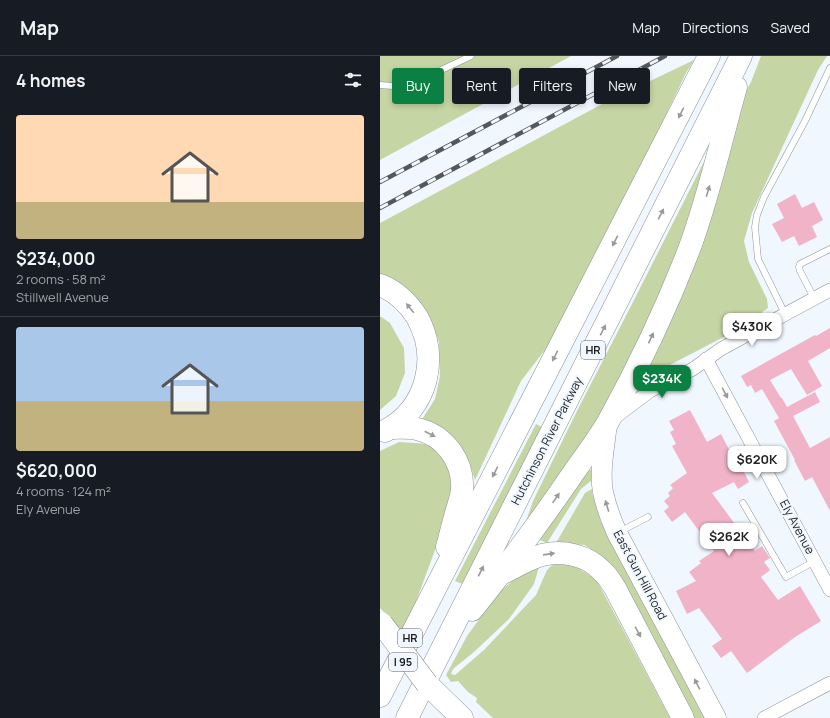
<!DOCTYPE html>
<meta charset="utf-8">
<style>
:root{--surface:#171b24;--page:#20242c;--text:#f1f3f6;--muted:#9ea1a6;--line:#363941;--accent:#0b8043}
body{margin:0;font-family:Manrope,sans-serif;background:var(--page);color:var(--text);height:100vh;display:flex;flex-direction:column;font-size:15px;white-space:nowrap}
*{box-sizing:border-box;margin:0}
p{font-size:13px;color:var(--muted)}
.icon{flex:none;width:22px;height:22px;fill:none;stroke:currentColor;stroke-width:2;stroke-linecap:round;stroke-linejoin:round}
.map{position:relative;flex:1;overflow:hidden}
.details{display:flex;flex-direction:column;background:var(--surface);width:380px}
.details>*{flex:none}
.guide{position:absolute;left:12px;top:12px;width:378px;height:36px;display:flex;gap:8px}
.price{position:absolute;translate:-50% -34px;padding:0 9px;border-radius:8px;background:#fff;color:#222;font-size:13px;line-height:26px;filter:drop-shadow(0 1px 2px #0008)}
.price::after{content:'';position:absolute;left:50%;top:24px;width:12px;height:9px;margin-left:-6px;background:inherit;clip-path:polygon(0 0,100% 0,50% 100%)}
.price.on{background:var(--accent);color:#fff}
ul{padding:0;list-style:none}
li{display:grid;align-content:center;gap:8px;height:212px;padding:0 16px}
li+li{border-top:1px solid var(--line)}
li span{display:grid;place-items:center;height:124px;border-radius:4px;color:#555}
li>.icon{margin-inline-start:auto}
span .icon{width:72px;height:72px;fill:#fffc;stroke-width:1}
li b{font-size:17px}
h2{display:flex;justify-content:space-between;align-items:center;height:48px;padding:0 16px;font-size:17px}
.chip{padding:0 14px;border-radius:4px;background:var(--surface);box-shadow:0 2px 6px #0003;font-size:14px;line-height:36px}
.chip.on{background:var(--accent);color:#fff}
header{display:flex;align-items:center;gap:24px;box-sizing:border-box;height:56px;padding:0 20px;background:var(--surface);border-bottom:1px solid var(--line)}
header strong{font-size:19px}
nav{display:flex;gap:22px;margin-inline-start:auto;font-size:14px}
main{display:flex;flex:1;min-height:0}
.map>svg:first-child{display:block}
</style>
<header>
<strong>Map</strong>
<nav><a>Map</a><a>Directions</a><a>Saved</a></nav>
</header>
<main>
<section class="details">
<h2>4 homes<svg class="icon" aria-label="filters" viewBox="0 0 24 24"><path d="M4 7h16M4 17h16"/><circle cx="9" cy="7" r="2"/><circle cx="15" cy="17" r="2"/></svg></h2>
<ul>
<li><span style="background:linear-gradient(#ffd9b3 70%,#c2b280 0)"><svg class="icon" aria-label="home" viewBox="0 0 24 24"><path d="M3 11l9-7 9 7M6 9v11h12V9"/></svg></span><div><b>$234,000</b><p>2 rooms · 58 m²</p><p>Stillwell Avenue</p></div></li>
<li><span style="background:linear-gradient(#a9c7e8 60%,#c2b280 0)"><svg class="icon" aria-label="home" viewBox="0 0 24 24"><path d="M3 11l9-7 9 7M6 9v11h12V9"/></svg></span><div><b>$620,000</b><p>4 rooms · 124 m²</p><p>Ely Avenue</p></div></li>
</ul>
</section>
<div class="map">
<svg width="450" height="662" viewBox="0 0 450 662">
<rect width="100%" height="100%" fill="#f1f7ff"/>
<!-- green -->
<g fill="#c5d5a3">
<path d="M0 0H191L0 104Z"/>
<path d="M381 0H447L438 14 372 157 364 185 369 206 387 243 388 252 382 256 384 260 259 325 355 55 371 26Z"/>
<path d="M314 4 306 17 242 150 174 282 141 325 95 424 89 405 77 389 41 365 55 343 60 320 59 286 50 261 28 233 0 218V167L224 47Z"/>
<path d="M337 80 312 173 214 377 143 474 153 445 197 355 251 250Z"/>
<path d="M0 260 10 267 24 292 25 317 16 340 0 354Z"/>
<path d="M156 368 164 372 85 529 75 525Z"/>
<path d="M19 386 50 388 65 402 74 424 72 448 34 551 20 579 14 573 16 568 0 552V395Z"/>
<path d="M206 413 212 414 211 425 201 433 167 487 160 484Z"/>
<path d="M212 433V437L221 466 325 662H313L225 505 205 489 176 487 205 437Z"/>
<path d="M173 508 192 509 216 523 290 662H113L96 646 97 642 88 636 78 625 71 626 66 619 87 580 118 537 143 516 159 511 154 528 129 563 94 596 73 613 71 618 75 619 104 594 156 539 167 514Z"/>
</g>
<!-- building -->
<g fill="#f1b3c7">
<path d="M415 138 422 152 434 146 443 164 432 170 437 181 419 190 414 180 402 186 392 168 404 162 397 148Z"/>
<path d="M450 272V292L428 305 442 330 427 339 411 313 390 324 401 342H402L407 351 435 336 440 346 413 360 430 392 450 381V455L432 421 425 425 414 404H415L394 365 399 362 382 333 375 337 371 329 367 331 361 320 435 279 436 280Z"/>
<path d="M310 354 327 386 341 378 356 407 359 406 369 426 358 433 354 426 332 437 375 495 382 490 390 502 384 506 390 514 381 521 398 544 420 530 441 565 415 581 367 617 351 595 341 602 332 590 342 583 319 552 307 558 296 535 316 525 309 516 321 507 319 505 334 495 305 456 292 466 284 455 289 451 284 445 290 440 288 437 293 432 290 429 307 417 292 390 296 388 290 376 294 374 289 365Z"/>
</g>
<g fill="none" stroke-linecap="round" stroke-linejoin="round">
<defs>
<g id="service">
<path d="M0 29 25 31 91 0"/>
<path d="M434 242 420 215 419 211 420 208 450 193"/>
<path d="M405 258 378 203 375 171 377 159 384 141 425 65 450 12"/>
<path d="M363 447 406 521 435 505"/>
<path d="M239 476 268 461"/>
</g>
<g id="minor">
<path d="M326 303 450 534"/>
<path d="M234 362 270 335 313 313 341 293 450 234"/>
<path d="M384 662 450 627"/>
</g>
<path id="primary" d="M227 367C225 388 219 415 223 436 226 450 231 464 237 477L336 662"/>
<g id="motorway">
<path d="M0 229C15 235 28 247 37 261 60 302 47 353 5 375"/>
<path d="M12 372C20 372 29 371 37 373 65 379 84 406 82 434 81 443 77 452 75 461 72 471 70 481 67 491"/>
<path d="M125 516C137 510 148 503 162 499 183 494 207 499 222 515 228 520 231 526 235 532L303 662"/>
<path d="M92 554C128 509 162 463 194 416 206 399 218 383 228 366 259 310 287 251 310 191 329 139 341 85 356 31"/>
<path d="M47 628 82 662"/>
<path d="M0 640 329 0"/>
<path d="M27 662 361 0"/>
</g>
</defs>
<!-- service casing -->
<use href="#service" stroke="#8d9299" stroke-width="7"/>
<!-- minor casing -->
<use href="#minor" stroke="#8d9299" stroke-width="14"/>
<!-- primary casing -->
<use href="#primary" stroke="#8d9299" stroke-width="21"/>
<!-- motorway casing -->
<use href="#motorway" stroke="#8d9299" stroke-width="23"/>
<!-- service -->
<use href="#service" stroke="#fff" stroke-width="6"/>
<!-- minor -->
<use href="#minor" stroke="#fff" stroke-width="13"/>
<!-- primary -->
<use href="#primary" stroke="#fff" stroke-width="20"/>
<!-- motorway -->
<use href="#motorway" stroke="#fff" stroke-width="22"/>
<defs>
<g id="rail">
<path d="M0 126 237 0"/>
<path d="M0 152 285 0"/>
</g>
</defs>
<!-- rail casing -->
<use href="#rail" stroke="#54575b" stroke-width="4.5"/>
<!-- rail -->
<use href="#rail" stroke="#f1f7ff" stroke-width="3" stroke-dasharray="9" stroke-linecap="butt"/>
<defs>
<path id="motorway-bridge" d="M2 568 47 628"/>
</defs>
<!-- motorway-bridge casing -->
<use href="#motorway-bridge" stroke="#8d9299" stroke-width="23" stroke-linecap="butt"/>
<!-- motorway-bridge -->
<use href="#motorway-bridge" stroke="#fff" stroke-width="22"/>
</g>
<!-- one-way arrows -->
<defs><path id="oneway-solid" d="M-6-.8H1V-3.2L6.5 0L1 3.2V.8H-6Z"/></defs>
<g fill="#999a9b">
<use href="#oneway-solid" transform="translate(301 57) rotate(117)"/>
<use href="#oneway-solid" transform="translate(328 135) rotate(-74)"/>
<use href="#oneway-solid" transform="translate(281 158) rotate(-63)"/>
<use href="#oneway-solid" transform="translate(235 185) rotate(117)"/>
<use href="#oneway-solid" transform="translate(30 252) rotate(-129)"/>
<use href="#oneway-solid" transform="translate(223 274) rotate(-63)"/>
<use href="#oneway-solid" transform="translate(271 282) rotate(-65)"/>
<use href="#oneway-solid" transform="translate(175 300) rotate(117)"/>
<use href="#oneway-solid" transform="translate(345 337) rotate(62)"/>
<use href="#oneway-solid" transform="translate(50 378) rotate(27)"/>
<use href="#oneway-solid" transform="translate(115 416) rotate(117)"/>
<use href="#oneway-solid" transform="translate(176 442) rotate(-56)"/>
<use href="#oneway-solid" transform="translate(227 450) rotate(-107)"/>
<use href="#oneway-solid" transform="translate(169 498) rotate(-8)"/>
<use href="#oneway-solid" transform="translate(101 515) rotate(-63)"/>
<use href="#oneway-solid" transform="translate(258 576) rotate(62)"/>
<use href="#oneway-solid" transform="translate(317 628) rotate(-118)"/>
</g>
<g text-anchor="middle" stroke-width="4" stroke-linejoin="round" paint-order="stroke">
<!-- shield labels -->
<g fill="#f1f7ff" stroke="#5c5f64" stroke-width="1">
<rect x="201" y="285" width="24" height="18" rx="3"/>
<rect x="18" y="573" width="24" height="18" rx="3"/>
<rect x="9" y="597" width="28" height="18" rx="3"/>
</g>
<g font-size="11" font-weight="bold" fill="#1c1e21">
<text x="213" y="298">HR</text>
<text x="30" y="586">HR</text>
<text x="23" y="610">I 95</text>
</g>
<!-- street labels -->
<g font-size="12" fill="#1c1e21" stroke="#f1f7ff">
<text transform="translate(167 385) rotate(-63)" y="4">Hutchinson River Parkway</text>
<text transform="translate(417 471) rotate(62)" y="4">Ely Avenue</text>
<text transform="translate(260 519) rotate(62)" y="4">East Gun Hill Road</text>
</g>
</g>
</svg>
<b class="price" style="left:372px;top:291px">$430K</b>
<b class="price on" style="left:282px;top:343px">$234K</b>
<b class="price" style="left:377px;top:424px">$620K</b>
<b class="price" style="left:349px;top:501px">$262K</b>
<div class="guide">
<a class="chip on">Buy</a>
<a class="chip">Rent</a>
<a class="chip">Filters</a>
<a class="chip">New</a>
</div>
</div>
</main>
